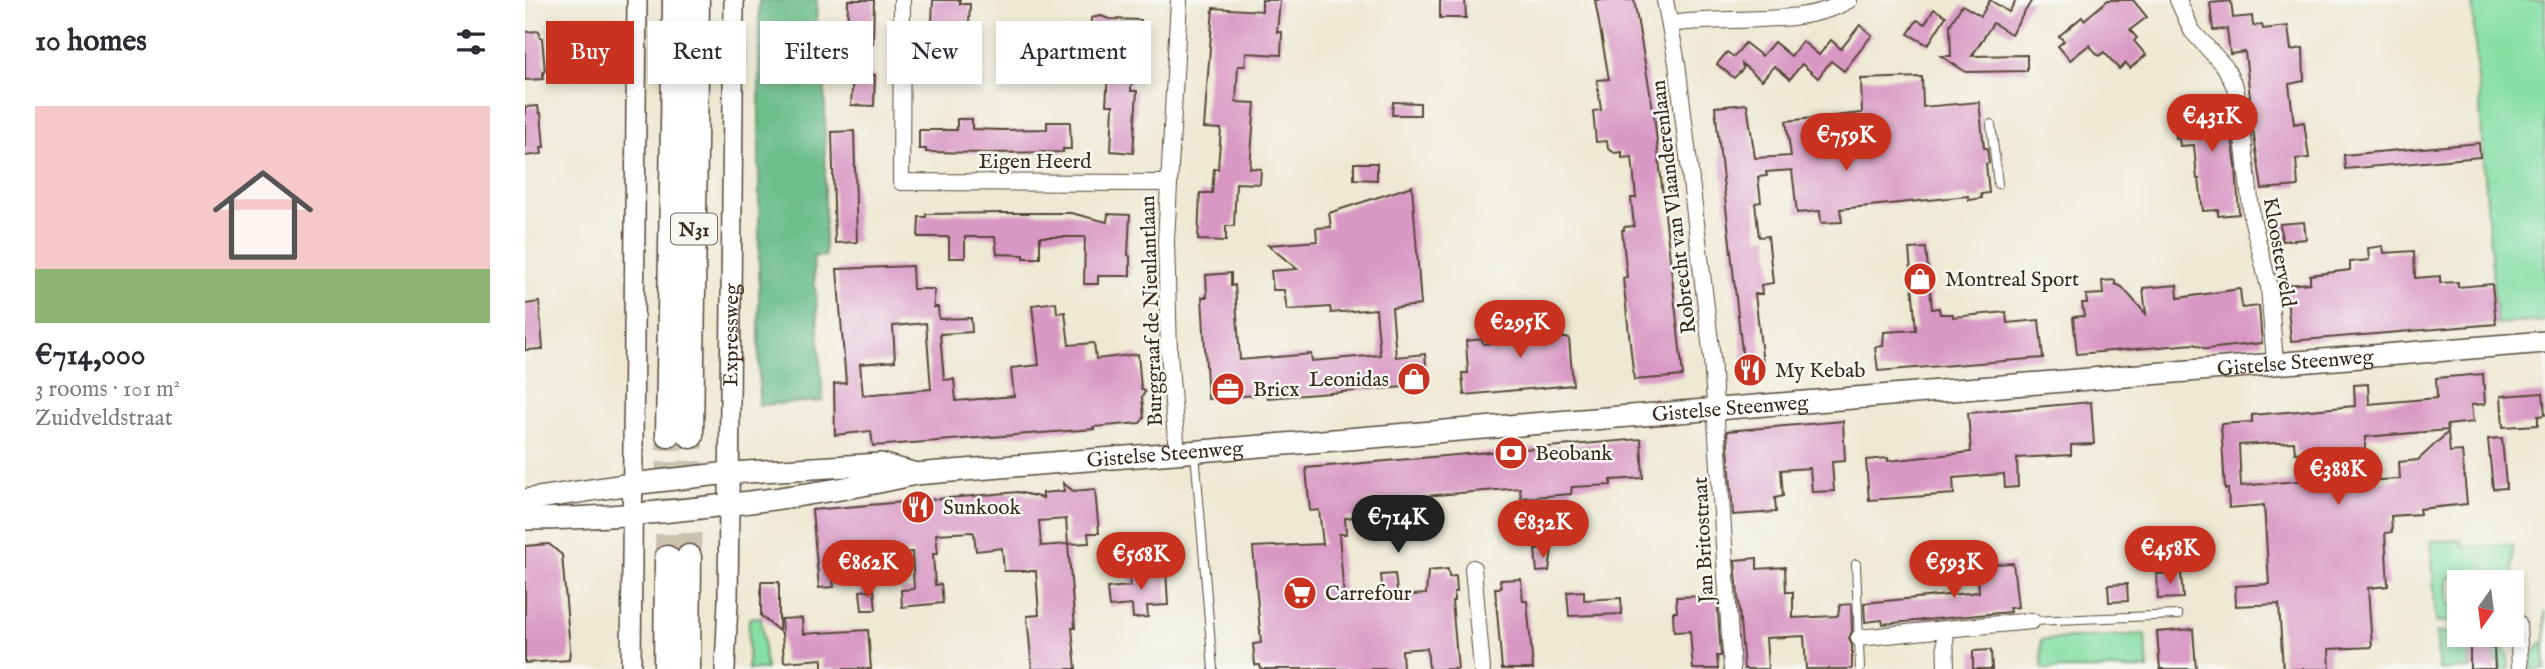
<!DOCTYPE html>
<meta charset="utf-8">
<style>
:root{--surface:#fff;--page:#f7f7f7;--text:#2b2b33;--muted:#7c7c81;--line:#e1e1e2;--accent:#c8321e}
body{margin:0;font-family:"IM FELL English",serif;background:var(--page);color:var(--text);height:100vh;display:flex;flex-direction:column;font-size:26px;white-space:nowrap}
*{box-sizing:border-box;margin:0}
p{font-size:23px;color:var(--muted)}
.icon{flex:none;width:38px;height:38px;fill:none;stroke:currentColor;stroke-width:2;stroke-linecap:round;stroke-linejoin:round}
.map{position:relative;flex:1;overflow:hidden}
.drawer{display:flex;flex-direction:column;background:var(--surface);width:525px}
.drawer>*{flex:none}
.banner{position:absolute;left:21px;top:21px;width:665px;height:63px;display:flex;gap:14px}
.needle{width:46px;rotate:194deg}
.buttons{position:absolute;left:1922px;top:570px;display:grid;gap:14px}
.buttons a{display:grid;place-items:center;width:77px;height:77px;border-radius:0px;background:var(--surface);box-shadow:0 4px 10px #0003;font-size:35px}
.price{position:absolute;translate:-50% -60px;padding:0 16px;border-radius:24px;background:var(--accent);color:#fff;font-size:23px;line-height:46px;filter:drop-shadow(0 2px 4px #0008)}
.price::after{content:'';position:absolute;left:50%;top:42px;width:21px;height:16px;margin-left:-10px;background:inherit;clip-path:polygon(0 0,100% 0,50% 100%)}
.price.active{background:#222;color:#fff}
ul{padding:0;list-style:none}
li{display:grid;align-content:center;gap:14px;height:371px;padding:0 35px}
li+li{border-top:2px solid var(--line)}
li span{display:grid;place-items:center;height:217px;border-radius:0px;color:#555}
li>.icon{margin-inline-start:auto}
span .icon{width:126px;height:126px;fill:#fffc;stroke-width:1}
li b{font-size:30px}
h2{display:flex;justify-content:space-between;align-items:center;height:84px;padding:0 35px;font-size:30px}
.tag{padding:0 24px;border-radius:0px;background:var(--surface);box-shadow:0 4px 10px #0003;font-size:24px;line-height:63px}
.tag.active{background:var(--accent);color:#fff}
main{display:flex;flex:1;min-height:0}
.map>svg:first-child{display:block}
</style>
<main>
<section class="drawer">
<h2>10 homes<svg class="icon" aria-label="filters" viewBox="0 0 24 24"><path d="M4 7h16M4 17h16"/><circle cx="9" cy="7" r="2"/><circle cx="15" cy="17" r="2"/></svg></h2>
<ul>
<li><span style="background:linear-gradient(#f6c9c9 75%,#8fb573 0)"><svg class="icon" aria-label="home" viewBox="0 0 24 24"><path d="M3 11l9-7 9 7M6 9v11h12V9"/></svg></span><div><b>€714,000</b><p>3 rooms · 101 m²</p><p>Zuidveldstraat</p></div></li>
</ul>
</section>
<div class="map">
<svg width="2020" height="669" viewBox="0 0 2020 669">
<rect width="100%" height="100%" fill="#f6f6f2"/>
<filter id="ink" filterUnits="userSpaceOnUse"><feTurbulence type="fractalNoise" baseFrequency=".0143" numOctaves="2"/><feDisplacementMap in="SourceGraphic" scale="14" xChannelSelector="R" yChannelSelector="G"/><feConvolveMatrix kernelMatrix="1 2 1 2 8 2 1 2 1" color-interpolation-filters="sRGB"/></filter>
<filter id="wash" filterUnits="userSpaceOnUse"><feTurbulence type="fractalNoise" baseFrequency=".00686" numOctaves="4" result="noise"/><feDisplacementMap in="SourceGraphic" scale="28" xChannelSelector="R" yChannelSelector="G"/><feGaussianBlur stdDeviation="1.57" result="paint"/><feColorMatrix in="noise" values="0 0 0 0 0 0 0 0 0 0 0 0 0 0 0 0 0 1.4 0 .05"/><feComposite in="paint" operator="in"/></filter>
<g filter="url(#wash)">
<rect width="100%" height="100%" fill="#eee9d2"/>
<!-- green -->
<g fill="#86dfa4" stroke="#608461" stroke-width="2">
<path d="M1947 0H2020V321L1967 324 1971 323Z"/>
<path d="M1937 540 1938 547 1987 545 1989 612H1986V583H1973V576L1923 578 1924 605H1934V622H1911L1906 541Z"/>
<path d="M2020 611V669H2006L2008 654 2016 643 2020 642Z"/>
<path d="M236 617 241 669H223L224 618Z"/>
<path d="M1934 632V635H1969L1983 656 1984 669H1975V662L1970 661 1969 648H1964L1963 640H1945V669H1914L1911 633Z"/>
<path d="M1620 634 1623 669H1517L1516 640Z"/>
</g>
<!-- forest -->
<path fill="#6cbe8a" stroke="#547454" stroke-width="2" d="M234 0H292L290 54 298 62 300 88V256L288 257 298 401 234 405Z"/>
<g id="blocks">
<!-- building -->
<g fill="#d997c4" fill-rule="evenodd">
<path d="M323 0H349L348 44 322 43Z"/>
<path d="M408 0H435V4H445L442 64 414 62 416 23 407 22Z"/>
<path d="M737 0H755L752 32H757L756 55 721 53 720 66H713L711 102 730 103 725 168 736 169 735 184 711 183 709 226H701V241L673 240 675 193H687L689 169H693L696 129 679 128 688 8 737 11Z"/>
<path d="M915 0H940L941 18H915Z"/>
<path d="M1070 0H1109L1129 115 1158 376 1109 380 1098 278 1102 277 1097 230H1099V227L1109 226 1106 198H1111L1107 157 1097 158V152L1090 153 1083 149 1082 141 1071 142 1068 111 1076 110 1072 80 1084 79Z"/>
<path d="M1465 0 1484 12 1491 0H1507L1486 34 1468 23 1447 56 1502 55V71L1441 72 1416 56H1426L1425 25 1437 5 1456 16Z"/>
<path d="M1583 0H1608L1622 17 1605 30 1612 38 1609 41 1621 55 1605 68 1601 63 1594 69 1579 52 1574 56 1564 45 1545 60 1533 46 1539 41 1534 36 1557 17 1559 20Z"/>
<path d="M1706 1 1708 18 1727 16 1728 26 1737 25 1738 29 1763 26 1766 50 1778 48 1779 81 1764 84 1769 124 1779 122 1784 158 1771 159 1773 186 1737 189 1723 97H1725L1720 52 1705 54 1702 29 1688 30 1685 3Z"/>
<path d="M1409 9 1421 16 1403 45 1383 34 1392 20 1400 24Z"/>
<path d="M576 16 584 19 616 20 615 36H609L606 91H612L608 153 586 151 588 105H581L583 73 559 71 560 55H564L566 18Z"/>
<path d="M1335 25 1347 35 1319 71 1306 61 1293 78 1277 64 1265 79 1249 66 1237 80 1217 64 1218 69 1209 78 1192 64 1202 52 1209 57 1220 43 1237 56 1249 42 1266 56 1277 41 1294 55 1306 40 1316 49Z"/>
<path d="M14 31 15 38H17L20 71 18 72V79L0 80V32Z"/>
<path d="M328 74 350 75 349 106 326 105Z"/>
<path d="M1397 77 1398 107 1454 102 1459 148H1462L1464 163 1461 164 1464 193 1456 194 1457 198 1444 200 1443 196 1315 209 1317 222 1296 223 1295 211 1272 213 1267 170 1241 172 1242 176 1233 177 1236 202 1230 203 1234 237 1243 236 1248 283 1236 285 1237 294H1230L1239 373 1226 374 1219 370 1190 107 1222 104 1230 158 1266 156 1261 121 1337 113 1336 79Z"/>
<path d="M1702 99 1711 166 1714 214 1693 216V210L1678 211 1674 179H1672L1669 145 1655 146 1654 139H1651L1649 113 1672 112V101Z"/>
<path d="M868 102 895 103V115H867Z"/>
<path d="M13 106 14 113H16L19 147H16L17 154 0 156V107Z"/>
<path d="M432 119H447V129L477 130 522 129V122H545L546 149H538V152L462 153 401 152V149H394V130H432Z"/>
<path d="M329 131 332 242 310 243 307 132Z"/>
<path d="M1954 143 1955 157 1820 169 1819 155Z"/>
<path d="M829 163H852V180L829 179Z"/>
<path d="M887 186 896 305 867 308 871 357 900 354 903 385 743 398 742 394 683 399 677 297H682L681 275 706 273V286L710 285 715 360 786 354 787 361 855 355 851 309 806 313 805 307 762 310 759 290H748L746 271 772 269 743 245 792 241 791 228 806 227 804 213Z"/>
<path d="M477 213H546L582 222 583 214 605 215 603 255 605 256V276H573V284H559L560 237H515V258H499V255L472 254 470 237H440V258H424V237H393L394 217H401V214Z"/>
<path d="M1779 222 1781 239 1757 241 1755 224Z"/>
<path d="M1858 246 1859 253 1889 251 1890 278 1915 276V283L1933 282V287L1967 284 1971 324 1766 341 1761 285 1785 283V275L1825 270V262L1844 260 1843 248Z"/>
<path d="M1401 248 1407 309 1414 308 1415 314H1428V317L1481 312 1482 323 1514 320 1518 358 1353 371 1350 347 1358 346 1359 332 1391 330 1384 249Z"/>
<path d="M387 266 388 289H409V307H413L414 319 446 318 447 332 415 334 419 380 429 379 431 401 489 396 486 368 514 365 507 305 531 302 532 313 540 312 544 345 569 343 571 359 613 354 616 388 620 392 617 397 619 418 615 423 568 427 569 429 348 446 346 431 310 435 309 384 321 383 312 269ZM401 323 406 389 338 395 335 364 370 361 368 326Z"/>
<path d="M1590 280V284L1597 287 1621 314 1618 288 1652 285 1653 298 1715 289 1717 308 1734 306 1737 343 1681 349 1669 344 1552 354 1548 317 1559 316 1557 303H1562L1561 295 1578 294 1577 281Z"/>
<path d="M14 302 18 349 0 350V304Z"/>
<path d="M1028 314 1029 331 1038 330V338H1044L1048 385 939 395 937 373H943L941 341 957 339 958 344 995 341 993 320Z"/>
<path d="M1958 374 1960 404 1946 405 1948 422 1922 425 1923 430 1840 437V455H1833L1834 481 1875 479 1874 462 1893 460 1923 432 1925 452 1937 451 1942 504 1894 509 1895 514 1866 516 1867 532 1860 533 1863 586 1843 588 1847 647 1804 649 1805 669H1758L1754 604 1711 606 1710 586 1744 584 1739 505 1704 508 1703 489H1700L1696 424 1727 422V415L1830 406 1829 385 1843 384 1844 404 1912 398 1911 378ZM1769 442 1770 453 1793 451 1795 479 1716 486 1714 445Z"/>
<path d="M2018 393 2020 415 2013 416V425L1978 427 1976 396Z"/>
<path d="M1566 402 1569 444 1546 445V455L1492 458 1493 487 1480 488 1479 474 1464 475 1428 478 1429 494 1344 500 1341 460 1363 458V461L1446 452 1443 413Z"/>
<path d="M1318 421 1320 461 1307 462 1309 491 1287 492 1285 468 1256 470 1258 496 1250 498 1251 512 1208 515 1202 431Z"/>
<path d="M1977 438 1981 485V488L1968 489 1963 439Z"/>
<path d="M1116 439 1118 478 1086 480V485L1047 487 1046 494 996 498 995 488 840 501 841 516 820 518 821 534H814L819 598 858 594 856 575 870 574 872 591 875 596 901 594 903 571 923 569 924 577 931 576 932 592H929V601H927L933 669H904L902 648 877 650 878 669H736L735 665H730L728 644 736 643 728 547 798 544 794 510 785 511 781 468Z"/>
<path d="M538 483 548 491 570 489 574 533H563L564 543 543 544 541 519 514 521 516 546 543 544 550 628H547L551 669H507L502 616 514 615 511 571H479L477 548 451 551 449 533 447 532 411 534 413 554H408L410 585 416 584 418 603 377 607 376 590 389 589 387 552 366 554 365 550 332 553V557L306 560 309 587 294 588 287 510 493 492 518 498V493L539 491Z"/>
<path d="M24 544 37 555 45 649 44 660 0 663V546Z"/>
<path d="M1027 548 1024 571 1012 572 1010 550Z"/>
<path d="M1232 558V569L1260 567 1261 592H1268V618L1311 616 1313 615 1315 605 1326 604 1327 631 1324 638 1327 646V669H1281L1279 636 1241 638 1243 669H1219L1210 560Z"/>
<path d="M1488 563 1493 607 1484 608 1485 612 1358 624 1357 620 1340 622 1339 603 1454 592 1452 565Z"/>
<path d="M641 569 643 605 622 606 623 617 608 618 607 605 584 607 582 588 605 586 604 573Z"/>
<path d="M1656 573 1658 598 1633 599 1632 574Z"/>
<path d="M996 579 998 601H1002L1008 669H977L970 588H976L975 580Z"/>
<path d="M236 582H254V631L236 616Z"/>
<path d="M1602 584 1603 601 1584 602 1583 585Z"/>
<path d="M349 590 351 610H337L335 591Z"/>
<path d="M1059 591V600L1096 598 1097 614 1044 616 1042 592Z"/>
<path d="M1182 596V598L1192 597 1196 656H1192L1193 669H1168L1165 631 1149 632 1148 612H1152L1151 597Z"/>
<path d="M277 618 278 634 343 630 346 669H297V659L259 662 256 619Z"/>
<path d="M1668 629 1671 669H1635L1632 632Z"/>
<path d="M1963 639 1964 648H1969L1970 669H1945V640Z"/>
<path d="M1466 650 1467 669H1448V651Z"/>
</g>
</g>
</g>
<g filter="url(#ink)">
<use href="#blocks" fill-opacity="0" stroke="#564739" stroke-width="2"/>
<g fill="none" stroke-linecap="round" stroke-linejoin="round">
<!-- trunk-tunnel -->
<g stroke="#cac3ae" stroke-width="24" stroke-dasharray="24 12" stroke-linecap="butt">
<path d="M164 557 166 436"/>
<path d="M142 558 143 435"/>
</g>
<defs>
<g id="service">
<path d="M1466 124 1473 184"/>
<path d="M670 452 688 669"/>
<path d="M1331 564 1335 669"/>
<path d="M1507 621 1653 615"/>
</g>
<g id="minor">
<path d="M377 0 376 182 643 183"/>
<path d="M1140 0 1152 63 1187 358 1207 669"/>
<path d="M1653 0 1667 31 1700 67 1710 87 1715 111 1727 218 1744 287 1750 363"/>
<path d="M1145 24C1200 15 1277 28 1324 0"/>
<path d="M652 453 644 352 641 241 654 0"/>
<path d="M948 568 957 669"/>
<path d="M1993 623 1995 669"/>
<path d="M1334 638 1420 629"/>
<path d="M1421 669 1420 629 1507 621"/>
</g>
<g id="tertiary">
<path d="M106 669 112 0"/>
<path id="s1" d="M200 669 203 601 209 0"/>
</g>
<g id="secondary">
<path d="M0 500 106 484 204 473 356 464 388 473"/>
<path id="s2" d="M0 519C81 519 161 510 241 500 291 493 340 486 390 474L2020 342"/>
</g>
<g id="trunk">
<path d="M143 435 150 0"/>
<path d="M166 436 172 0"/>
<path d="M141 669 142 558"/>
<path d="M163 669 164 557"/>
</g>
</defs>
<!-- service casing -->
<use href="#service" stroke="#564739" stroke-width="10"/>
<!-- minor casing -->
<use href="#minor" stroke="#564739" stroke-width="18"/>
<!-- tertiary casing -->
<use href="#tertiary" stroke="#564739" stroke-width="22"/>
<!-- secondary casing -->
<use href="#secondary" stroke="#564739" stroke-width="24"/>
<!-- trunk casing -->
<use href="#trunk" stroke="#564739" stroke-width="27"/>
<!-- service -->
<use href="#service" stroke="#fff" stroke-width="8"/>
<!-- minor -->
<use href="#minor" stroke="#fff" stroke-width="16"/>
<!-- tertiary -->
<use href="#tertiary" stroke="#fff" stroke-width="19"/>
<!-- secondary -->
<use href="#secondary" stroke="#fff" stroke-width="21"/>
<!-- trunk -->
<use href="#trunk" stroke="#fff" stroke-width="24"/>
</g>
</g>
<!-- icons -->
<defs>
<symbol id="shop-disc" viewBox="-11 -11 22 22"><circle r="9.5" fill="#c8321e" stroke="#f6f6f2"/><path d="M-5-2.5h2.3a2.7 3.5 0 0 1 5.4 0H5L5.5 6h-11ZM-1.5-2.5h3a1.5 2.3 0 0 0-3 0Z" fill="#fff"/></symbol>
<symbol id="restaurant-disc" viewBox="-11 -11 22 22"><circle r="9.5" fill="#c8321e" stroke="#f6f6f2"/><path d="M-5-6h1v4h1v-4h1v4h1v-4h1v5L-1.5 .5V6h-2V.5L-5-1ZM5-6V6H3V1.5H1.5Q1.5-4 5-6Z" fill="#fff"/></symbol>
<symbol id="office-disc" viewBox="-11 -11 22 22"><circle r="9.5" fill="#c8321e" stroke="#f6f6f2"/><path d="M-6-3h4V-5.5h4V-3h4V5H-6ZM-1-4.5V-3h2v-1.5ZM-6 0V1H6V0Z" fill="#fff"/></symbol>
<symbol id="bank-disc" viewBox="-11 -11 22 22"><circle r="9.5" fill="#c8321e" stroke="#f6f6f2"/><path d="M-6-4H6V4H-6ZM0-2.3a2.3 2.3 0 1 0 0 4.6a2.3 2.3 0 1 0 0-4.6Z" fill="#fff"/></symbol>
<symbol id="supermarket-disc" viewBox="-11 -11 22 22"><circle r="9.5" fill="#c8321e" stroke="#f6f6f2"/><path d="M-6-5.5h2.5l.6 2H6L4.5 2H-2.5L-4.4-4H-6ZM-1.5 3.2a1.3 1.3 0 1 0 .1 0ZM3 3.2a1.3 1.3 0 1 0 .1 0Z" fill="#fff"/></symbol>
</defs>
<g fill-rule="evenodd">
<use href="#shop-disc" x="1376" y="260" width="38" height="38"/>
<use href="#restaurant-disc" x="1206" y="351" width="38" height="38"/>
<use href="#shop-disc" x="870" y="360" width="38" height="38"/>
<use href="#office-disc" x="684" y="370" width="38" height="38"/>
<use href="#bank-disc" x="967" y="434" width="38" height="38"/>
<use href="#restaurant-disc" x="374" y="488" width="38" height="38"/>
<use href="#supermarket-disc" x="756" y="574" width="38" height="38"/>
</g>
<g text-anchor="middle" stroke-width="5" stroke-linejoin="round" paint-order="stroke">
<!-- shield labels -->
<rect fill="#f6f6f2" stroke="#73675e" stroke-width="2" x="146" y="213.5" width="46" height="31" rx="5"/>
<g font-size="19" font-weight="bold" fill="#3b2a1e">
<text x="169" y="236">N31</text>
</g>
<!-- street labels -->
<g font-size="21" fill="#3b2a1e" stroke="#f6f6f2">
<text x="510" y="168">Eigen Heerd</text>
<text transform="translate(1148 207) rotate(-97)" y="7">Robrecht van Vlaanderenlaan</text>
<text transform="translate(1755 252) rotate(80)" y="7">Kloosterveld</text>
<text transform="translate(626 311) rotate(-92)" y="7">Burggraaf de Nieulantlaan</text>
<text dy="7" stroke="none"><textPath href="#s1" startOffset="334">Expressweg</textPath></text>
<text dy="7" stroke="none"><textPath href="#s2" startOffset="1778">Gistelse Steenweg</textPath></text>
<text dy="7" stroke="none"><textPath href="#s2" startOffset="1211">Gistelse Steenweg</textPath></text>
<text dy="7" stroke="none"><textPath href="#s2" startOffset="644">Gistelse Steenweg</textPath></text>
<text transform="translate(1178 540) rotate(-93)" y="7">Jan Britostraat</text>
</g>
<!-- poi labels -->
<g font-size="21" fill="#3b2a1e" stroke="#f6f6f2" text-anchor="start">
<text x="1420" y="286">Montreal Sport</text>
<text x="1250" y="377">My Kebab</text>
<text x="864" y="386" text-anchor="end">Leonidas</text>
<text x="728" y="396">Bricx</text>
<text x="1010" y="460">Beobank</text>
<text x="418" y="514">Sunkook</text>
<text x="800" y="600">Carrefour</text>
</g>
</g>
</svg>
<div class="buttons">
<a><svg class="needle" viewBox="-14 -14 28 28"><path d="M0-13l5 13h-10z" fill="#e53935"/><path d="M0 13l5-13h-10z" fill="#7c7c81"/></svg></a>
</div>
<b class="price" style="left:1687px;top:154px">€431K</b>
<b class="price" style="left:1321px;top:173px">€759K</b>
<b class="price" style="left:995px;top:360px">€295K</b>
<b class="price" style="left:1813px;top:507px">€388K</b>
<b class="price active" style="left:873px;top:555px">€714K</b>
<b class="price" style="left:1018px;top:560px">€832K</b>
<b class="price" style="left:1645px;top:586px">€458K</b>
<b class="price" style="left:616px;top:592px">€568K</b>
<b class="price" style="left:343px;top:600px">€862K</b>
<b class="price" style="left:1429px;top:600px">€593K</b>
<div class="banner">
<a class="tag active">Buy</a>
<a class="tag">Rent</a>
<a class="tag">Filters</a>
<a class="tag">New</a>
<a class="tag">Apartment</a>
</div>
</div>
</main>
